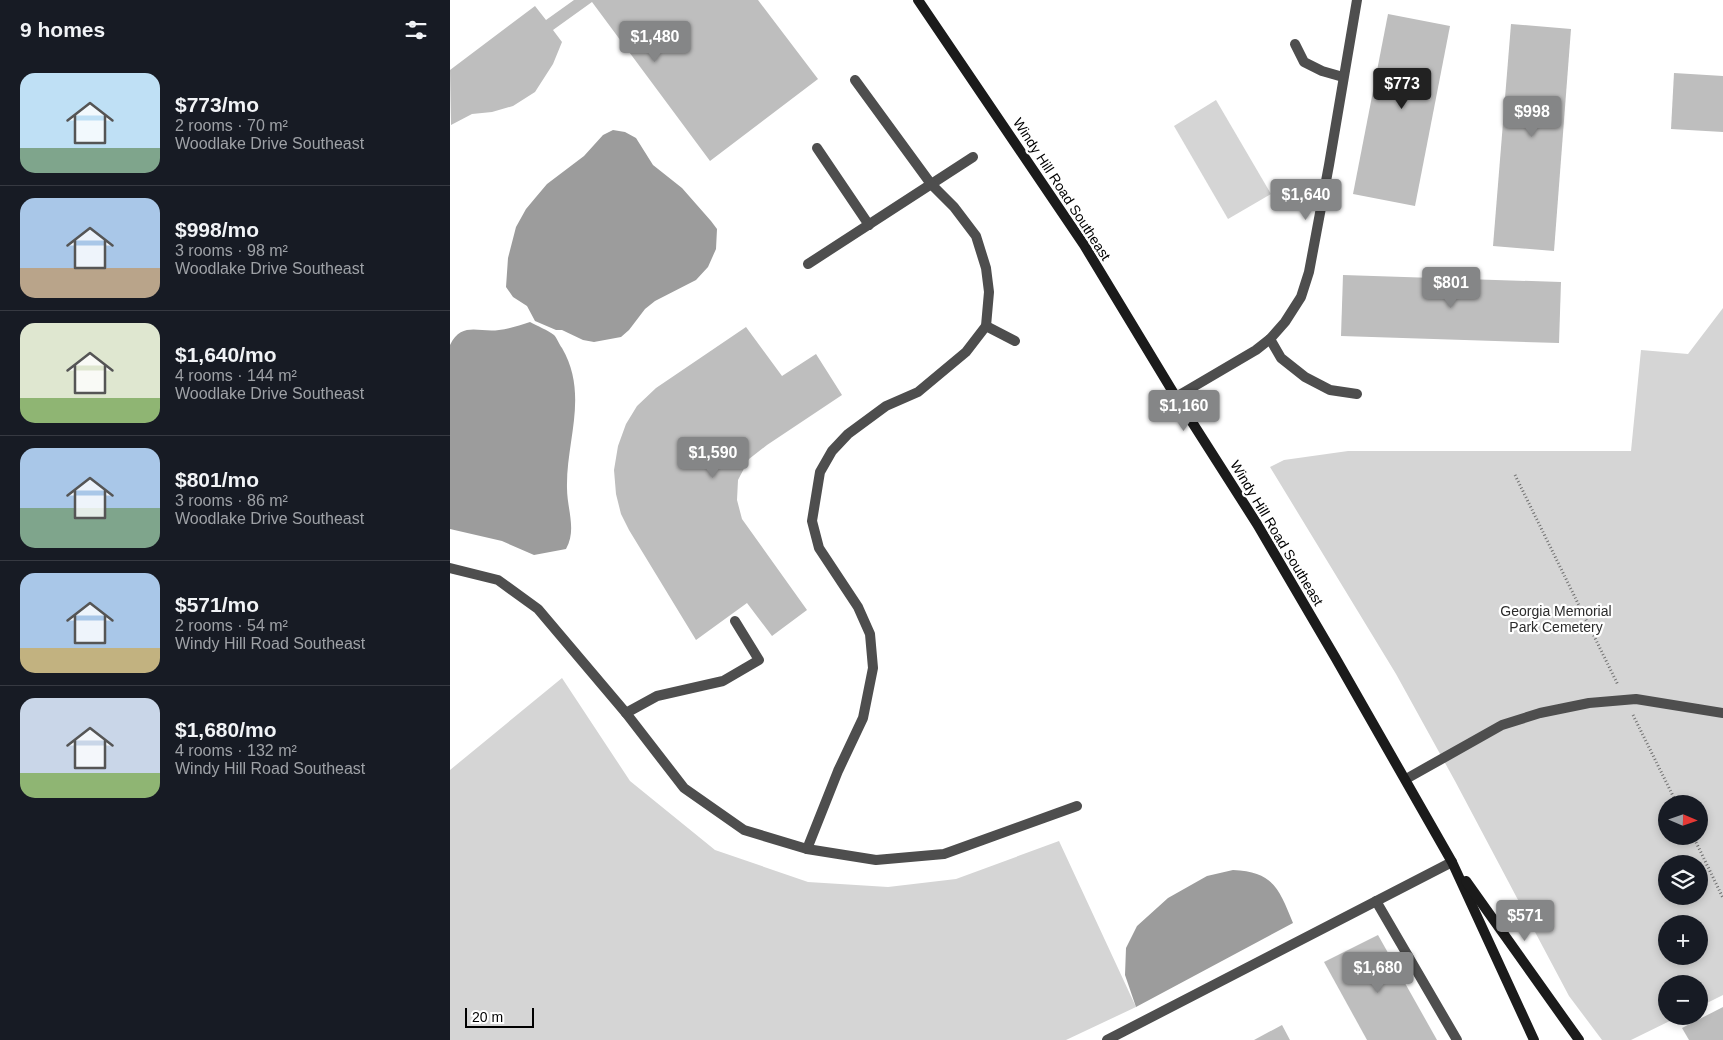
<!DOCTYPE html>
<meta charset="utf-8">
<style>
:root{--surface:#171b24;--page:#242831;--text:#f1f3f6;--muted:#9ea1a6;--line:#363941;--accent:#858687}
body{margin:0;font-family:Arial,sans-serif;background:var(--page);color:var(--text);height:100vh;display:flex;flex-direction:column;font-size:19px;white-space:nowrap}
*{box-sizing:border-box;margin:0}
p{font-size:16px;color:var(--muted)}
.icon{flex:none;width:28px;height:28px;fill:none;stroke:currentColor;stroke-width:2;stroke-linecap:round;stroke-linejoin:round}
.map{position:relative;flex:1;overflow:hidden}
.side{display:flex;flex-direction:column;background:var(--surface);width:450px}
.side>*{flex:none}
.needle{width:32px;rotate:92deg}
.buttons{position:absolute;left:1208px;top:795px;display:grid;gap:10px}
.buttons a{display:grid;place-items:center;width:50px;height:50px;border-radius:50%;background:var(--surface);box-shadow:0 2px 8px #0003;font-size:25px}
.scale{position:absolute;left:15px;bottom:12px;width:69px;box-sizing:border-box;padding-left:5px;border:2px solid #000;border-top:0;font-size:14px;line-height:18px;white-space:nowrap;color:#000;-webkit-text-stroke:4px #fff;paint-order:stroke}
.price{position:absolute;translate:-50% -42px;padding:0 11px;border-radius:5px;background:var(--accent);color:#fff;font-size:16px;line-height:32px;filter:drop-shadow(0 1px 2px #0008)}
.price::after{content:'';position:absolute;left:50%;top:30px;width:15px;height:11px;margin-left:-8px;background:inherit;clip-path:polygon(0 0,100% 0,50% 100%)}
.price.active{background:#222;color:#fff}
ul{padding:0;list-style:none}
li{display:flex;align-items:center;gap:15px;height:125px;padding:0 20px}
li+li{border-top:1px solid var(--line)}
li span{display:grid;place-items:center;flex:none;width:140px;height:100px;border-radius:15px;color:#555}
li>.icon{margin-inline-start:auto}
span .icon{width:60px;height:60px;fill:#fffc;stroke-width:1}
li b{font-size:21px}
h2{display:flex;justify-content:space-between;align-items:center;height:60px;padding:0 20px;font-size:21px}
main{display:flex;flex:1;min-height:0}
.map>svg:first-child{display:block}
</style>
<main>
<section class="side">
<h2>9 homes<svg class="icon" aria-label="filters" viewBox="0 0 24 24"><path d="M4 7h16M4 17h16"/><circle cx="9" cy="7" r="2"/><circle cx="15" cy="17" r="2"/></svg></h2>
<ul>
<li><span style="background:linear-gradient(#bfe0f5 75%,#7fa58c 0)"><svg class="icon" aria-label="home" viewBox="0 0 24 24"><path d="M3 11l9-7 9 7M6 9v11h12V9"/></svg></span><div><b>$773/mo</b><p>2 rooms · 70 m²</p><p>Woodlake Drive Southeast</p></div></li>
<li><span style="background:linear-gradient(#a9c7e8 70%,#b9a48a 0)"><svg class="icon" aria-label="home" viewBox="0 0 24 24"><path d="M3 11l9-7 9 7M6 9v11h12V9"/></svg></span><div><b>$998/mo</b><p>3 rooms · 98 m²</p><p>Woodlake Drive Southeast</p></div></li>
<li><span style="background:linear-gradient(#dfe7d0 75%,#8fb573 0)"><svg class="icon" aria-label="home" viewBox="0 0 24 24"><path d="M3 11l9-7 9 7M6 9v11h12V9"/></svg></span><div><b>$1,640/mo</b><p>4 rooms · 144 m²</p><p>Woodlake Drive Southeast</p></div></li>
<li><span style="background:linear-gradient(#a9c7e8 60%,#7fa58c 0)"><svg class="icon" aria-label="home" viewBox="0 0 24 24"><path d="M3 11l9-7 9 7M6 9v11h12V9"/></svg></span><div><b>$801/mo</b><p>3 rooms · 86 m²</p><p>Woodlake Drive Southeast</p></div></li>
<li><span style="background:linear-gradient(#a9c7e8 75%,#c2b280 0)"><svg class="icon" aria-label="home" viewBox="0 0 24 24"><path d="M3 11l9-7 9 7M6 9v11h12V9"/></svg></span><div><b>$571/mo</b><p>2 rooms · 54 m²</p><p>Windy Hill Road Southeast</p></div></li>
<li><span style="background:linear-gradient(#c9d6e8 75%,#8fb573 0)"><svg class="icon" aria-label="home" viewBox="0 0 24 24"><path d="M3 11l9-7 9 7M6 9v11h12V9"/></svg></span><div><b>$1,680/mo</b><p>4 rooms · 132 m²</p><p>Windy Hill Road Southeast</p></div></li>
</ul>
</section>
<div class="map">
<svg width="1273" height="1040" viewBox="0 0 1273 1040">
<rect width="100%" height="100%" fill="#fff"/>
<!-- green -->
<g fill="#d5d5d5" fill-rule="evenodd">
<path d="M766 100 821 194 778 219 724 126Z"/>
<path d="M1273 308V995L1249 1007V984H1216V1016H1230L1181 1040H1152L1119 996 1005 781 946 674 820 467 834 460 898 451H1181L1191 350 1238 354ZM1216 804H1249V836H1216ZM1216 864H1249V896H1216ZM1216 924H1249V956H1216Z"/>
<path d="M112 678 180 781 265 850 358 882 438 887 506 879 609 841 686 1007 616 1040H0V770Z"/>
</g>
<!-- water -->
<g fill="#9c9c9c">
<path d="M163 130 175 132 186 138 203 165 232 188 261 221 267 229 266 249 258 267 246 280 205 301 195 309 179 330 171 337 144 342 133 340 112 330H106L85 321 77 306 63 297 56 287 58 258 66 227 76 209 86 197 97 184 134 156 153 135Z"/>
<path d="M80 322C87 326 98 330 104 335 107 338 109 344 112 348 139 395 116 440 117 488 117 509 127 530 116 549L84 555 52 541 0 529V345C12 321 29 333 49 330 59 329 70 325 80 322Z"/>
<path d="M783 870C824 872 829 889 843 923L686 1007 675 975 676 948 687 926 718 898 757 876Z"/>
</g>
<!-- building -->
<g fill="#bebebe">
<path d="M124 0H308L368 79 260 161 142 2 103 30 112 42 103 64 85 92 63 106 42 112 22 114 1 125 0 70 85 6 96 20Z"/>
<path d="M938 14 1000 26 965 206 903 194Z"/>
<path d="M1061 24 1121 29 1104 251 1043 246Z"/>
<path d="M1224 73 1273 76V132L1221 129Z"/>
<path d="M893 275 1111 282 1109 343 891 336Z"/>
<path d="M296 327 332 376 366 354 392 395 317 445 299 459 288 480 287 500 292 519 357 610 322 636 297 603 246 640 179 530 171 514 166 494 164 470 168 446 176 424 187 406 206 388Z"/>
<path d="M928 935 987 1040H917L874 962Z"/>
<path d="M1273 1007V1040H1239L1232 1028Z"/>
<path d="M832 1025 840 1040H804Z"/>
</g>
<g fill="none" stroke-linecap="round" stroke-linejoin="round">
<!-- path -->
<g stroke="#707070" stroke-width="3" stroke-dasharray="1 2.5" stroke-linecap="butt">
<path d="M1065 475 1168 685"/>
<path d="M1183 715 1227 804"/>
<path d="M1243 836 1273 898"/>
</g>
<!-- service -->
<g stroke="#4e4e4e" stroke-width="10">
<path d="M845 44 854 62 872 71 893 77"/>
<path d="M367 148 419 225"/>
<path d="M358 264 523 157"/>
<path d="M536 326 565 341"/>
<path d="M820 339 831 358 855 377 880 390 907 394"/>
<path d="M0 568 48 580 88 609 176 713 234 788 294 830 357 849 426 860 494 854 627 806"/>
<path d="M176 713 207 696 273 681 309 660 285 621"/>
<path d="M956 779 1052 725 1090 713 1139 703 1186 699 1273 713"/>
<path d="M357 849 388 771 413 718 423 668 420 634 408 607 369 548 362 521 370 472 382 451 398 434 436 406 468 392 516 352 536 326 539 292 536 268 526 236 504 207 481 184 405 80"/>
<path d="M926 901 1007 1040"/>
<path d="M657 1040 1002 862"/>
</g>
<!-- minor -->
<path stroke="#4e4e4e" stroke-width="10" d="M726 397 806 350 820 339 835 322 851 297 859 272 879 165 907 0"/>
<!-- secondary -->
<g stroke="#1b1b1b" stroke-width="10">
<path d="M468 0 634 245 726 397 807 524 885 657 1002 862 1084 1040"/>
<path d="M1016 881 1129 1040"/>
</g>
</g>
<g text-anchor="middle" stroke-width="4.5" stroke-linejoin="round" paint-order="stroke">
<!-- street labels -->
<g font-size="14" fill="#000" stroke="#fff">
<text transform="translate(612 189) rotate(57)" y="5">Windy Hill Road Southeast</text>
<text transform="translate(827 533) rotate(59)" y="5">Windy Hill Road Southeast</text>
</g>
<!-- park labels -->
<g font-size="14" fill="#2c2c2c" stroke="#fff">
<text x="1106" y="616">Georgia Memorial<tspan x="1106" dy="16">Park Cemetery</tspan></text>
</g>
</g>
</svg>
<div class="buttons">
<a><svg class="needle" viewBox="-14 -14 28 28"><path d="M0-13l5 13h-10z" fill="#e53935"/><path d="M0 13l5-13h-10z" fill="#9ea1a6"/></svg></a>
<a><svg class="icon" aria-label="layers" viewBox="0 0 24 24"><path d="M12 4l9 5-9 5-9-5zM3 14l9 5 9-5"/></svg></a>
<a>+</a>
<a>−</a>
</div>
<div class="scale">20 m</div>
<b class="price" style="left:205px;top:63px">$1,480</b>
<b class="price active" style="left:952px;top:110px">$773</b>
<b class="price" style="left:1082px;top:138px">$998</b>
<b class="price" style="left:856px;top:221px">$1,640</b>
<b class="price" style="left:1001px;top:309px">$801</b>
<b class="price" style="left:734px;top:432px">$1,160</b>
<b class="price" style="left:263px;top:479px">$1,590</b>
<b class="price" style="left:1075px;top:942px">$571</b>
<b class="price" style="left:928px;top:994px">$1,680</b>
</div>
</main>
